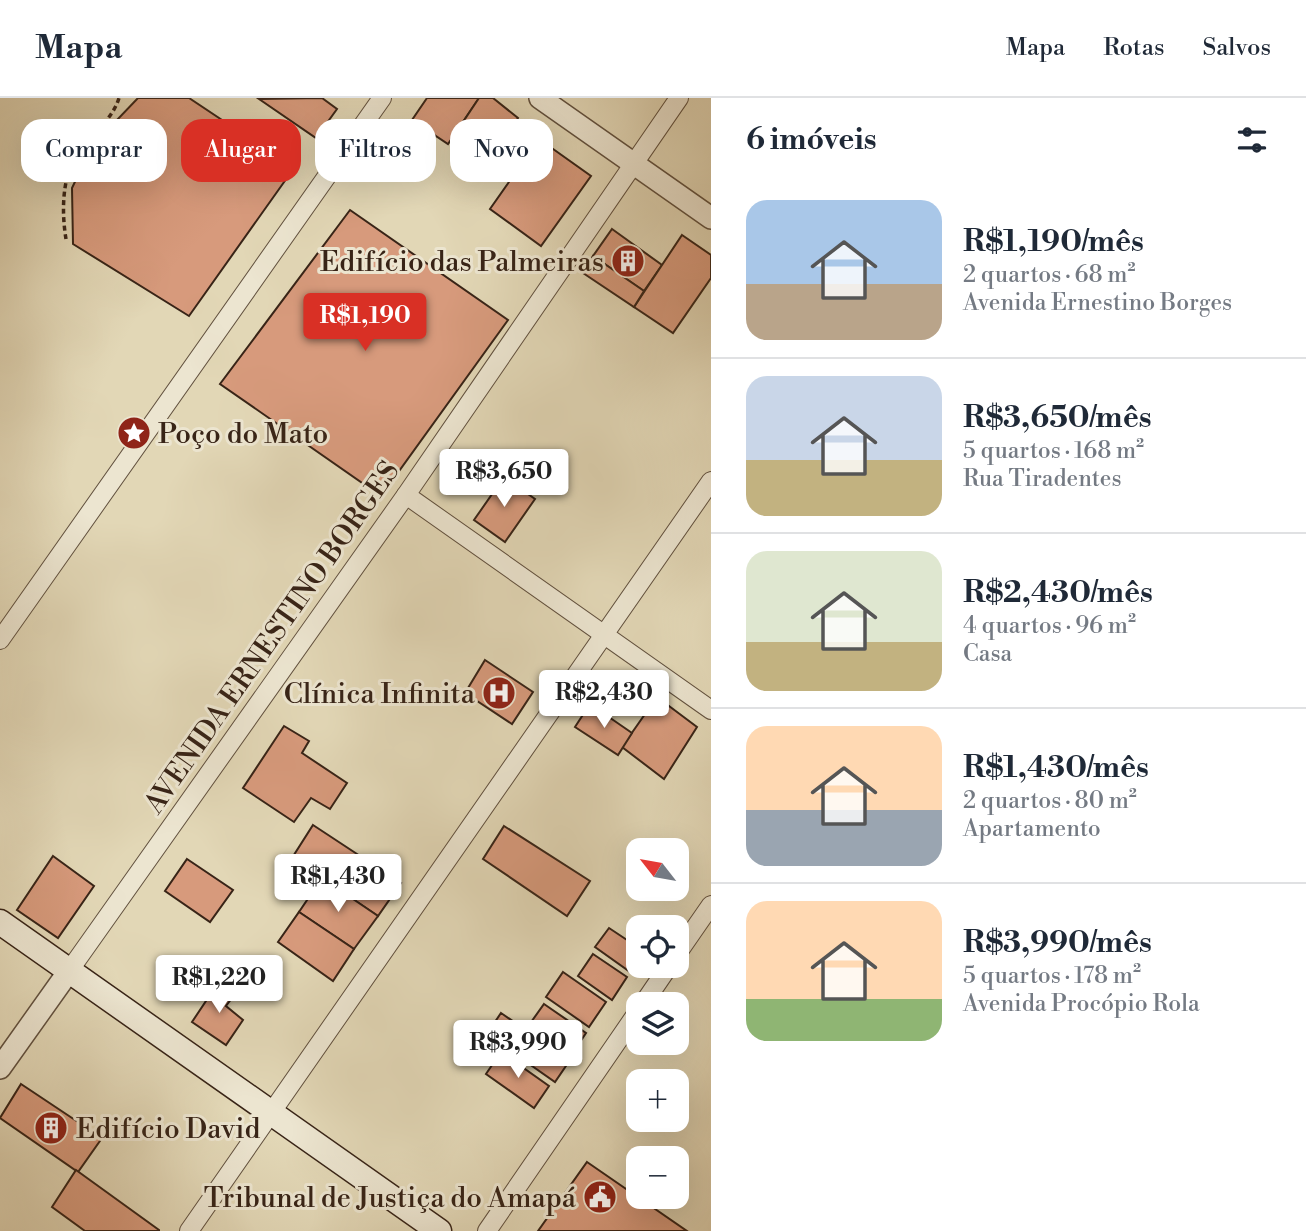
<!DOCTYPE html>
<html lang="pt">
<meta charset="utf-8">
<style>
:root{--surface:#fff;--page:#f6f6f7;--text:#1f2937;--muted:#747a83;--line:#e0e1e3;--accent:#d93025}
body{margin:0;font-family:"Libre Bodoni",serif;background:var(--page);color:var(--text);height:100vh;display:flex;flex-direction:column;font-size:26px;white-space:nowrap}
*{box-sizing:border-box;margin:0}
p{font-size:23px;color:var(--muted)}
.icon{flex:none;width:38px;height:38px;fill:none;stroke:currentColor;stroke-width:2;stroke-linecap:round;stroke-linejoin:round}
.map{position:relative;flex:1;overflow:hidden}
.side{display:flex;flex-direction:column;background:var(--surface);width:595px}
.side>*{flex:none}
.guide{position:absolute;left:21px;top:21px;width:584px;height:63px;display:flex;gap:14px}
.needle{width:46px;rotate:301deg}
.fabs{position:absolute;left:626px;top:740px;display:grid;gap:14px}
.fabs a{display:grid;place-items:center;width:63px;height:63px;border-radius:14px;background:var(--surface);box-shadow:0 7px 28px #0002;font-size:35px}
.price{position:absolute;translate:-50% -60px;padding:0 16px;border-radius:7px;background:#fff;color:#222;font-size:23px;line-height:46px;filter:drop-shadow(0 2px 4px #0008)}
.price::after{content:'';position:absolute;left:50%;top:42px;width:21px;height:16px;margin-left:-10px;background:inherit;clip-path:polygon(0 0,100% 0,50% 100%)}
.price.active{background:var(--accent);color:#fff}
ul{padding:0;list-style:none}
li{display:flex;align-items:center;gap:21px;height:175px;padding:0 35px}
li+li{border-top:2px solid var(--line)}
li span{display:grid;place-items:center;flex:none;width:196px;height:140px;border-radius:21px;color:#555}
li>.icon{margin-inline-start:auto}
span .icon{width:84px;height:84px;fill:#fffc;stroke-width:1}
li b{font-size:30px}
h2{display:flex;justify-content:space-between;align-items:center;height:84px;padding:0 35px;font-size:30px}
.tag{padding:0 24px;border-radius:21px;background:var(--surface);box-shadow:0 7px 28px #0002;font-size:24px;line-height:63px}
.tag.active{background:var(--accent);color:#fff}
header{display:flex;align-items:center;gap:42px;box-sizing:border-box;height:98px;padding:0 35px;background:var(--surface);border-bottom:2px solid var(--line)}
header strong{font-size:33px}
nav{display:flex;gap:38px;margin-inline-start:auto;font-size:24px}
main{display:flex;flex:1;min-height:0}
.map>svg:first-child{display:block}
</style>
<header>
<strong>Mapa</strong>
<nav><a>Mapa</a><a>Rotas</a><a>Salvos</a></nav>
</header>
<main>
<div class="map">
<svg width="711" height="1133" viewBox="0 0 711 1133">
<rect width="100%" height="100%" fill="#e2d7b6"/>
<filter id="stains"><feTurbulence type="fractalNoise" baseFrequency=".00286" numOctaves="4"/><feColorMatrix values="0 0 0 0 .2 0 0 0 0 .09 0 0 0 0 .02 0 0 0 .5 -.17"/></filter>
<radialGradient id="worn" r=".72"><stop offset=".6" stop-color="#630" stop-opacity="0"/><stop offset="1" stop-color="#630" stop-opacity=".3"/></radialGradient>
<!-- building -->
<g fill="#d79a7c" stroke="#382417" stroke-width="2">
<path d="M138 0H189L294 70 189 218 73 146 72 90 92 48Z"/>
<path d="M322 0 337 11 316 40 259 1Z"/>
<path d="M427 0H479L448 46 412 22Z"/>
<path d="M479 0H493L518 20 493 59 457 33Z"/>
<path d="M539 41 591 78 541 148 490 111Z"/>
<path d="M350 112 508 222 381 398 220 286Z"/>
<path d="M612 131 662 167 644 193 593 158Z"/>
<path d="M682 137 711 157V180L673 235 634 209Z"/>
<path d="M593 158 644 193 634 209 583 175Z"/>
<path d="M504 379 535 401 505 444 474 422Z"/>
<path d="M485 562 533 594 512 626 465 595Z"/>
<path d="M657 599 697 629 664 681 622 649Z"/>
<path d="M590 606 632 635 618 657 575 629Z"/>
<path d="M284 628 309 643 302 655 347 685 330 711 311 700 294 724 243 690Z"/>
<path d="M313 727 401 785 378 818 292 760Z"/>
<path d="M504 728 590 783 567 818 483 761Z"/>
<path d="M53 758 94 788 58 840 17 812Z"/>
<path d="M187 761 233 792 210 824 165 793Z"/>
<path d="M322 780 378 818 354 851 299 814Z"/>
<path d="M299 814 354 851 333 883 278 844Z"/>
<path d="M609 830 639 850V867L633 876 595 849Z"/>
<path d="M593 856 627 879 612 902 578 878Z"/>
<path d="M563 874 606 904 589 929 546 899Z"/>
<path d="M218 885 235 896 226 908 243 922 226 947 192 924Z"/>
<path d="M544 906 586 935 572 956 529 927Z"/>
<path d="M501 915 530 935 515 957 486 937Z"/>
<path d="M540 942 570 962 555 984 525 963Z"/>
<path d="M501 954 549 988 534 1010 486 976Z"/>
<path d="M21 986 102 1040 78 1074 0 1020Z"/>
<path d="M587 1064 687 1133H538Z"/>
<path d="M76 1072 159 1132V1133H85L52 1109Z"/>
</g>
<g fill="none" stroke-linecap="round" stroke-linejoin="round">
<defs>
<g id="minor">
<path d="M406 397 711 612"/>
<path d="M0 542 382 0"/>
<path d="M677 856 711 807"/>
<path d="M69 873 406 397 679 0"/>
<path d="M643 906 669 868"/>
<path d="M189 1133 711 383"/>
<path d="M487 1133 639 912"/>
</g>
<g id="tertiary">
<path d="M540 0 711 120"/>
<path d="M0 970 69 873"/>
</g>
<path id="secondary" d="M0 824 439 1133"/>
</defs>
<!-- minor casing -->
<use href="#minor" stroke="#62513f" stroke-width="20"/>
<!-- tertiary casing -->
<use href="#tertiary" stroke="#62513f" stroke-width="24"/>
<!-- secondary casing -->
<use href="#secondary" stroke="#382417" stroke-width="27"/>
<!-- path -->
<path stroke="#382417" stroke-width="3.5" stroke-dasharray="5 3.5" stroke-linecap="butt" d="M66 141C61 111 62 71 83 47 96 32 113 20 119 0"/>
<!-- minor -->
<use href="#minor" stroke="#ece5d0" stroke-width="18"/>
<!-- tertiary -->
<use href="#tertiary" stroke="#ece5d0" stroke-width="21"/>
<!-- secondary -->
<use href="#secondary" stroke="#ece5d0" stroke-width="24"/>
</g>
<!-- icons -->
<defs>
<symbol id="building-disc" viewBox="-11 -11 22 22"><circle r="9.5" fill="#8f2418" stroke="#ece5d0"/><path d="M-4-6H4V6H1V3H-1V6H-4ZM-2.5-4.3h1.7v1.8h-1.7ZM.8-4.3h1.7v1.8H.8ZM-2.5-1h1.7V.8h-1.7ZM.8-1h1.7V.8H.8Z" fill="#fff"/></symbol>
<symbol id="sight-disc" viewBox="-11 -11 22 22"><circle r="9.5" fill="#8f2418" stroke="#ece5d0"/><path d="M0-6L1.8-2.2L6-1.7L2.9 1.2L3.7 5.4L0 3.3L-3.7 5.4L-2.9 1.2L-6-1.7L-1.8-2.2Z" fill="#fff"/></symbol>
<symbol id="hospital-disc" viewBox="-11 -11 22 22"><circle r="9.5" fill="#8f2418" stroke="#ece5d0"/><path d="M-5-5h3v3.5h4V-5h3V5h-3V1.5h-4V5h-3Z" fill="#fff"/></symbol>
<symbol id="civic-disc" viewBox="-11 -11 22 22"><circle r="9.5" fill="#8f2418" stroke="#ece5d0"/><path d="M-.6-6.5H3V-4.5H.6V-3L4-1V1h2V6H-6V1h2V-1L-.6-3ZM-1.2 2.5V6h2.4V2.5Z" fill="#fff"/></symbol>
</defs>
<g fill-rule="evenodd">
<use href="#building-disc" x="609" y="144" width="38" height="38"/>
<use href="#sight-disc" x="115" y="316" width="38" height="38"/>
<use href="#hospital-disc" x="480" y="576" width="38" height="38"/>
<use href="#building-disc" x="32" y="1011" width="38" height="38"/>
<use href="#civic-disc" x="581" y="1080" width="38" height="38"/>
</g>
<g text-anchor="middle" stroke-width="6" stroke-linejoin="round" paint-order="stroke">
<!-- poi labels -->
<g font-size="28" fill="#382417" stroke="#ece5d0" text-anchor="end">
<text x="604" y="173">Edifício das Palmeiras</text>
<text x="158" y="345" text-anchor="start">Poço do Mato</text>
<text x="475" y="605">Clínica Infinita</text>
<text x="76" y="1040" text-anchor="start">Edifício David</text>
<text x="576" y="1109">Tribunal de Justiça do Amapá</text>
</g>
<!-- street labels -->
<g font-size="28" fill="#382417" stroke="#ece5d0">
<text transform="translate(271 539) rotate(-55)" y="10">AVENIDA ERNESTINO BORGES</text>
</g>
</g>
<rect width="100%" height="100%" filter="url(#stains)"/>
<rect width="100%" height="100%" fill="url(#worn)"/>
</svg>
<div class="fabs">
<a><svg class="needle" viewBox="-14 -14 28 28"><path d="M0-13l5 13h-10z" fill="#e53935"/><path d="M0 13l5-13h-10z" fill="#747a83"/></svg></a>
<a><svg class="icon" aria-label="locate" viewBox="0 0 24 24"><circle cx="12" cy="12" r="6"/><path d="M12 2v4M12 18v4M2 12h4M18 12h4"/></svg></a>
<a><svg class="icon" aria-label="layers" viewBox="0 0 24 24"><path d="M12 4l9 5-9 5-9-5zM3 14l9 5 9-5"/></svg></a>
<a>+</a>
<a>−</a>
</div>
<b class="price active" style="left:365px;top:255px">R$1,190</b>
<b class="price" style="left:504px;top:411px">R$3,650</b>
<b class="price" style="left:604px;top:632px">R$2,430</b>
<b class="price" style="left:338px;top:816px">R$1,430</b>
<b class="price" style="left:219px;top:917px">R$1,220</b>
<b class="price" style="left:518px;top:982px">R$3,990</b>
<div class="guide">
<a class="tag">Comprar</a>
<a class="tag active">Alugar</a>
<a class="tag">Filtros</a>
<a class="tag">Novo</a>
</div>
</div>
<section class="side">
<h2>6 imóveis<svg class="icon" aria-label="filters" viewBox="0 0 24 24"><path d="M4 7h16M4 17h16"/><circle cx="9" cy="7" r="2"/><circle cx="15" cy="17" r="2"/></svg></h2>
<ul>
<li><span style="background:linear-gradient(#a9c7e8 60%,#b9a48a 0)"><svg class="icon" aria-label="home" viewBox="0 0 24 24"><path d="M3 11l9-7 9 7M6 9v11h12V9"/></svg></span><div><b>R$1,190/mês</b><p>2 quartos · 68 m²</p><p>Avenida Ernestino Borges</p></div></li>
<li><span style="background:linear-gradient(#c9d6e8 60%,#c2b280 0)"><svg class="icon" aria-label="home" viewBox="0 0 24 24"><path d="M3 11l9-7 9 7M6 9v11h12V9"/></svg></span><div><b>R$3,650/mês</b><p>5 quartos · 168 m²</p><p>Rua Tiradentes</p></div></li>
<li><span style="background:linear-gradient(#dfe7d0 65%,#c2b280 0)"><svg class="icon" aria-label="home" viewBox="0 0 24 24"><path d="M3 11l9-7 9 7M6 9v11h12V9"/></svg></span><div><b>R$2,430/mês</b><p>4 quartos · 96 m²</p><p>Casa</p></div></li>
<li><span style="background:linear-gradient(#ffd9b3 60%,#9aa5b1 0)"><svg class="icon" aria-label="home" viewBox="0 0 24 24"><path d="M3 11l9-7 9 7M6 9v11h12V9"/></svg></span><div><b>R$1,430/mês</b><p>2 quartos · 80 m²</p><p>Apartamento</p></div></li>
<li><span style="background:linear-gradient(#ffd9b3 70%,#8fb573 0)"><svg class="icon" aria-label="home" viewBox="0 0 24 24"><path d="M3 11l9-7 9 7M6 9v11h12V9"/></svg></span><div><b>R$3,990/mês</b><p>5 quartos · 178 m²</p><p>Avenida Procópio Rola</p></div></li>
</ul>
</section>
</main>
